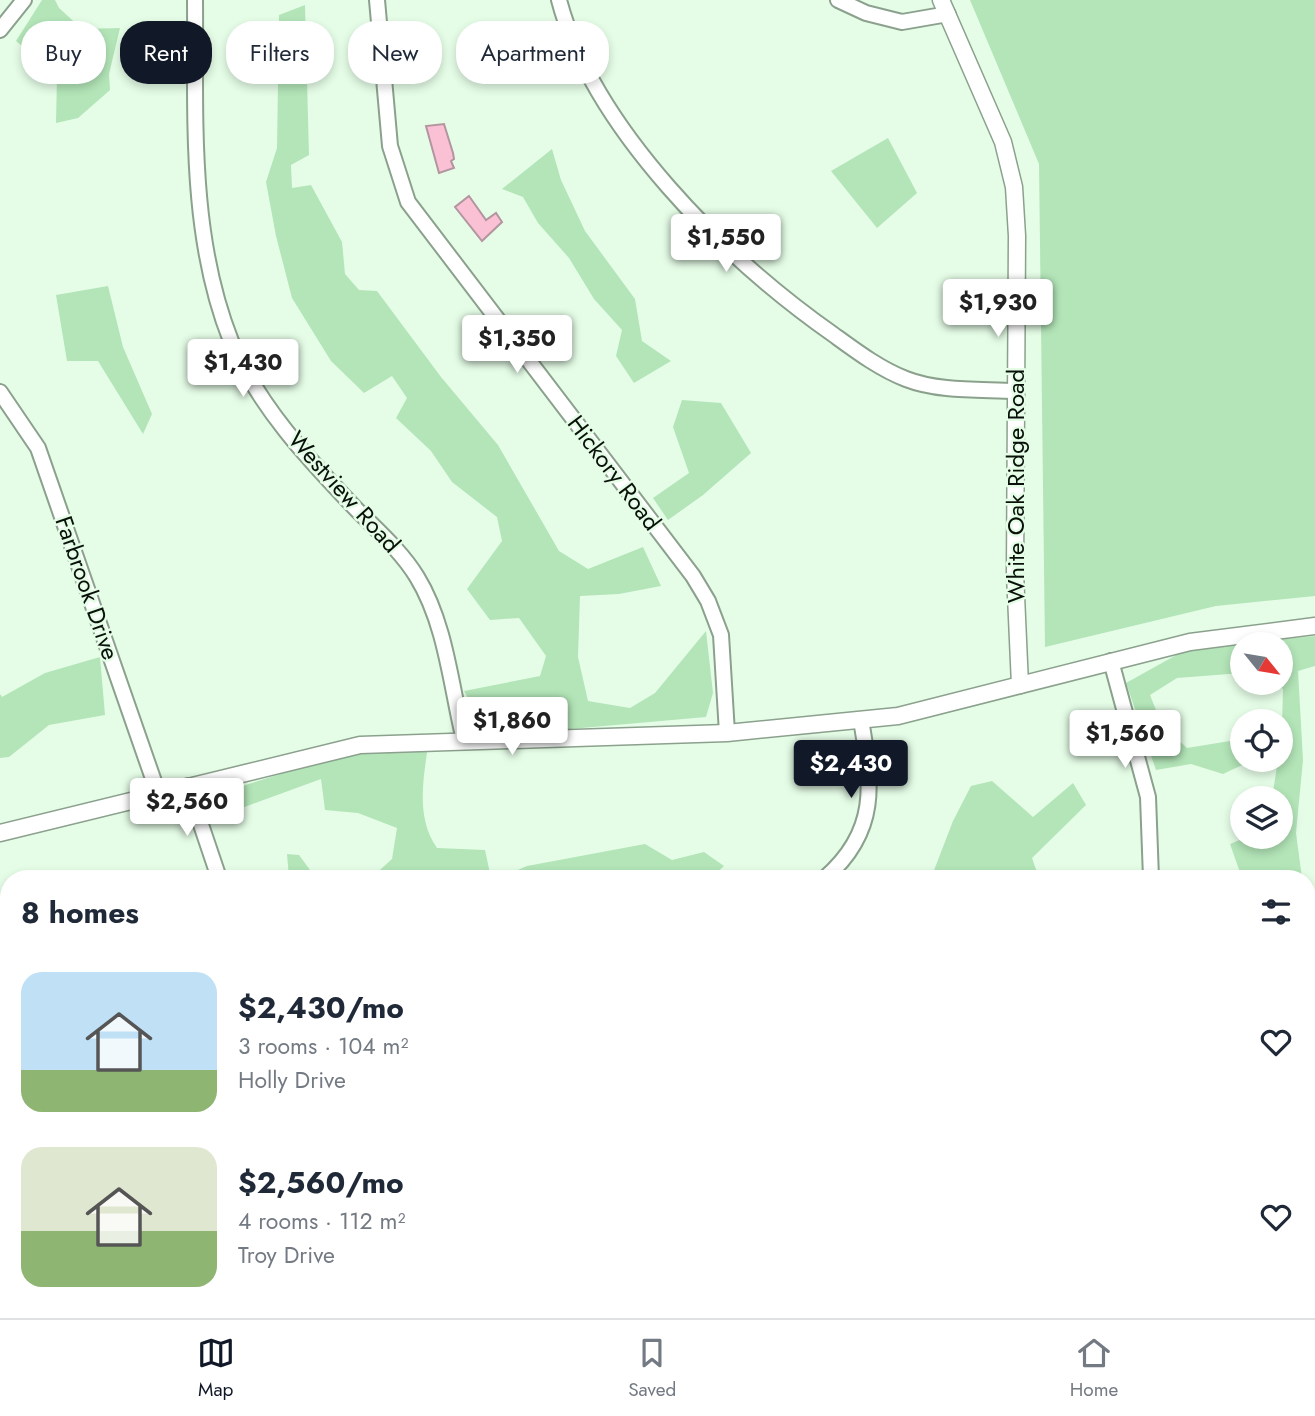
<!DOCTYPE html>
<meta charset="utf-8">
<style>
:root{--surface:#fff;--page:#f6f6f7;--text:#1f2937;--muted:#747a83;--line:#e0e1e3;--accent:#111827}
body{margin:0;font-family:Jost,sans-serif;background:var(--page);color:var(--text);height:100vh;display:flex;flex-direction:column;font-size:26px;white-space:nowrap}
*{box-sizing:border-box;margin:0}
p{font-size:23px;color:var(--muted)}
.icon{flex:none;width:38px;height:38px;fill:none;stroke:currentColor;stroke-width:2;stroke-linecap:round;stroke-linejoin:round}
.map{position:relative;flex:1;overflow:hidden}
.sheet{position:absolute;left:0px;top:870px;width:1316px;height:450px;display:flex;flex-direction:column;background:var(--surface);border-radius:28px 28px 0 0;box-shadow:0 4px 10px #0003}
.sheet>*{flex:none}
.top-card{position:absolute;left:21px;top:21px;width:700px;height:63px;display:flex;gap:14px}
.needle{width:46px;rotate:120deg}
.fabs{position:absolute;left:1230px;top:632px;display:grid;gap:14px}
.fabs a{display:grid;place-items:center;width:63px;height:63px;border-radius:50%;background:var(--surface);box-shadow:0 4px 10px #0003;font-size:35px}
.price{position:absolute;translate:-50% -60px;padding:0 16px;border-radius:7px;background:#fff;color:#222;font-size:23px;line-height:46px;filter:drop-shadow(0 2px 4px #0008)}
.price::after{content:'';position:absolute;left:50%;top:42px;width:21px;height:16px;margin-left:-10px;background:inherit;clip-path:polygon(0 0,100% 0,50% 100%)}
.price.active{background:var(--accent);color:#fff}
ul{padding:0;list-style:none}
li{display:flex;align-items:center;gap:21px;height:175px;padding:0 21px}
li span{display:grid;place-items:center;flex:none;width:196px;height:140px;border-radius:21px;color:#555}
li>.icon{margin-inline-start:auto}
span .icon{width:84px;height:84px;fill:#fffc;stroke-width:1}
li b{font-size:30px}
h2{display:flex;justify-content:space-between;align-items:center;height:84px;padding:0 21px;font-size:30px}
.pill{padding:0 24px;border-radius:28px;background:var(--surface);box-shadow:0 4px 10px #0003;font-size:24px;line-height:63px}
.pill.active{background:var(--accent);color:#fff}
.tab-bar{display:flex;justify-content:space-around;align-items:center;height:98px;border-top:2px solid var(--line);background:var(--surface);font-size:19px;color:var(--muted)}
.tab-bar a{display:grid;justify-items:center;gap:4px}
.tab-bar .active{color:var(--accent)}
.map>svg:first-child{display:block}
</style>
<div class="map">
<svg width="1315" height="1318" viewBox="0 0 1315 1318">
<rect width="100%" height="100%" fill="#e5fde7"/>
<!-- green -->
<g fill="#b3e5b8">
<path d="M42 0H55L59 8 82 29 120 28 109 74 110 90 78 118 56 123 57 75 16 41Z"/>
<path d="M970 0H1315V596L1216 606 1045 647 1039 164Z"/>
<path d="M305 5 309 155 291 165 292 188 311 185 342 242 345 274 359 290 377 291 441 377 498 445 559 551 588 569 643 547 661 586 619 594 580 596 578 657 588 701 630 708 655 693 706 631 713 693 706 717 559 730 481 721 464 691 540 676 546 656 519 618 490 620 467 589 502 541 497 517 452 482 431 451 396 418 407 398 392 376 364 393 331 361 292 298 276 236 266 182 277 148 279 15Z"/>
<path d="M888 138 917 193 877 228 831 171Z"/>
<path d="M552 149 561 180 585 231 635 299 642 341 671 361 634 383 616 356 622 330 594 299 569 258 538 223 523 197 502 189Z"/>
<path d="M108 286 123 347 152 414 143 434 98 361H67L56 295Z"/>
<path d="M682 400 721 403 751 453 703 495 668 520 653 498 689 473 673 427Z"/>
<path d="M1315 636V666L1298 671 1303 760 1296 833 1302 878H1242L1230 844 1247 837 1281 836V798H1272L1278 760H1281L1283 689 1276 683 1281 682V644H1242V673L1177 678 1150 695 1162 725 1187 748 1242 739V760H1253L1223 774 1191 764 1156 770 1126 683 1187 649Z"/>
<path d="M100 657 105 715 49 725 9 757 0 758V694L2 697 45 673Z"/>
<path d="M428 746C423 781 416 818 437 848L485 850 491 878H371L392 859 397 828 358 813 325 810 321 779 217 817 213 795 345 754Z"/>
<path d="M992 781 1033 817 1073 783 1086 805 1032 858 1039 878H931L953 821 971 786Z"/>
<path d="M645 844 672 860 704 852 724 866 711 878H499L527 866Z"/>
<path d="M287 854 299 855 316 878H289Z"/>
<path d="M1307 903 1314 910 1315 919V1168L1307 1169Z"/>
<path d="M329 1311H448L450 1318H351Z"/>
</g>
<!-- building -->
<g fill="#fac1d5" stroke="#b3959f" stroke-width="2">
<path d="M444 124 453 153 454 159 451 161 454 168 439 173 426 126Z"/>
<path d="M469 196 486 220 496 213 502 222 482 241 455 207Z"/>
</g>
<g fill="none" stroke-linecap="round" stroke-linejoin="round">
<defs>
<g id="minor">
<path d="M195 0C196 113 188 233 231 341 258 406 309 460 357 510 378 531 402 552 417 577 446 624 451 687 464 740"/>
<path d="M377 0 390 146 408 202 693 576 708 601 721 635 727 733"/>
<path d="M559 0C593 129 727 260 834 335 856 351 880 369 906 379 939 392 981 389 1016 391"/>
<path d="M838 0 866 13 902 22 948 14"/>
<path d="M0 30 24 0"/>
<path d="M0 392 38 448 158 793"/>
<path d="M1111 661 1148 797 1151 878"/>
<path d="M188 786 219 878"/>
<path d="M825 878C879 831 872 784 861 720"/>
<path d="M0 1166 9 1193"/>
<path d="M0 1224 9 1221"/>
<path d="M1307 1277H1315"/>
<path d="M53 1311 55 1318"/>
<path d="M322 1311 324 1318"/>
<path d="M570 1311 573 1318"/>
<path d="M1135 1318 1136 1311"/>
</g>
<g id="tertiary">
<path d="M941 0 1003 142 1014 187 1017 236 1015 573 1020 685"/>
<path d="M0 833 360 745 727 733 898 716 1190 642 1315 626"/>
</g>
</defs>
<!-- minor casing -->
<use href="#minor" stroke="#8ba18d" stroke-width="18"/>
<!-- tertiary casing -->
<use href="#tertiary" stroke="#8ba18d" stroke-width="19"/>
<!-- minor -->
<use href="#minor" stroke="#fff" stroke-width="14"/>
<!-- tertiary -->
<use href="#tertiary" stroke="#fff" stroke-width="16"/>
</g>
<g text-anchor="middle" stroke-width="5" stroke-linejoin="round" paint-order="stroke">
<!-- street labels -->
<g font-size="24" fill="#09110a" stroke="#e5fde7">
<text transform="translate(614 473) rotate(53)" y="8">Hickory Road</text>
<text transform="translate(1016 486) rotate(-90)" y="8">White Oak Ridge Road</text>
<text transform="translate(344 492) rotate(48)" y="8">Westview Road</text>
<text transform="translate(87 588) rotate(71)" y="8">Farbrook Drive</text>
</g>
</g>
</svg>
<div class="fabs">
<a><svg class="needle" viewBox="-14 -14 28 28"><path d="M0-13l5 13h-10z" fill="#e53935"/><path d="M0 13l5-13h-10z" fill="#747a83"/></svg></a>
<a><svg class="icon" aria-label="locate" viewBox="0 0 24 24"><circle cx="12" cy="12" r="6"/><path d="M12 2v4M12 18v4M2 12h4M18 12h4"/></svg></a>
<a><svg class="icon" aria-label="layers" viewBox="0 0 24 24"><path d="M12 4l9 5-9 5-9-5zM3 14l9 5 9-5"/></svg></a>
</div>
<b class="price" style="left:726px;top:274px">$1,550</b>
<b class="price" style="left:998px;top:339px">$1,930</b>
<b class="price" style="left:517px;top:375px">$1,350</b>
<b class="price" style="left:243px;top:399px">$1,430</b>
<b class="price" style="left:512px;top:757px">$1,860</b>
<b class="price" style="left:1125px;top:770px">$1,560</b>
<b class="price active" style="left:851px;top:800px">$2,430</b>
<b class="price" style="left:187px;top:838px">$2,560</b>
<div class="top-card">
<a class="pill">Buy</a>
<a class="pill active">Rent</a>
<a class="pill">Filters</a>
<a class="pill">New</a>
<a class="pill">Apartment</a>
</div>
<section class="sheet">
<h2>8 homes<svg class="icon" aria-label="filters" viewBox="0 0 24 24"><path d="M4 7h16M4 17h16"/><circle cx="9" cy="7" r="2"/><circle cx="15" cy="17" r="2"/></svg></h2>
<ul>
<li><span style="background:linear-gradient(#bfe0f5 70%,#8fb573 0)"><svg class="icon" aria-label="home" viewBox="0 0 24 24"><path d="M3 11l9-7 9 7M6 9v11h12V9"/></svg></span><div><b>$2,430/mo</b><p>3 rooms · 104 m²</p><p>Holly Drive</p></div><svg class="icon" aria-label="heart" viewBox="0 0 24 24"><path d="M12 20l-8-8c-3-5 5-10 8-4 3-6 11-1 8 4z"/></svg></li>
<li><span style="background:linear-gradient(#dfe7d0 60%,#8fb573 0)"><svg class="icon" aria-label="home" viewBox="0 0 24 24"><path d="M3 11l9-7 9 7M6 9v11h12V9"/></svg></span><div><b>$2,560/mo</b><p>4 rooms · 112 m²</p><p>Troy Drive</p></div><svg class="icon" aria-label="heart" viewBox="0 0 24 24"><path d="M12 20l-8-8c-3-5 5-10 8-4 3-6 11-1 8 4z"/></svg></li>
</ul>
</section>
</div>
<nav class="tab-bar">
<a class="active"><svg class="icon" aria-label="map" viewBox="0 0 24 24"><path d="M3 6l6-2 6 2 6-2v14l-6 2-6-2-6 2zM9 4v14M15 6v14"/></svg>Map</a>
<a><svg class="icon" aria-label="saved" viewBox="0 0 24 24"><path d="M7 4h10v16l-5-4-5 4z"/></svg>Saved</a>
<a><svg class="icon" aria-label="home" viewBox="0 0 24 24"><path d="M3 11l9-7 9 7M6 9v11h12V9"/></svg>Home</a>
</nav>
